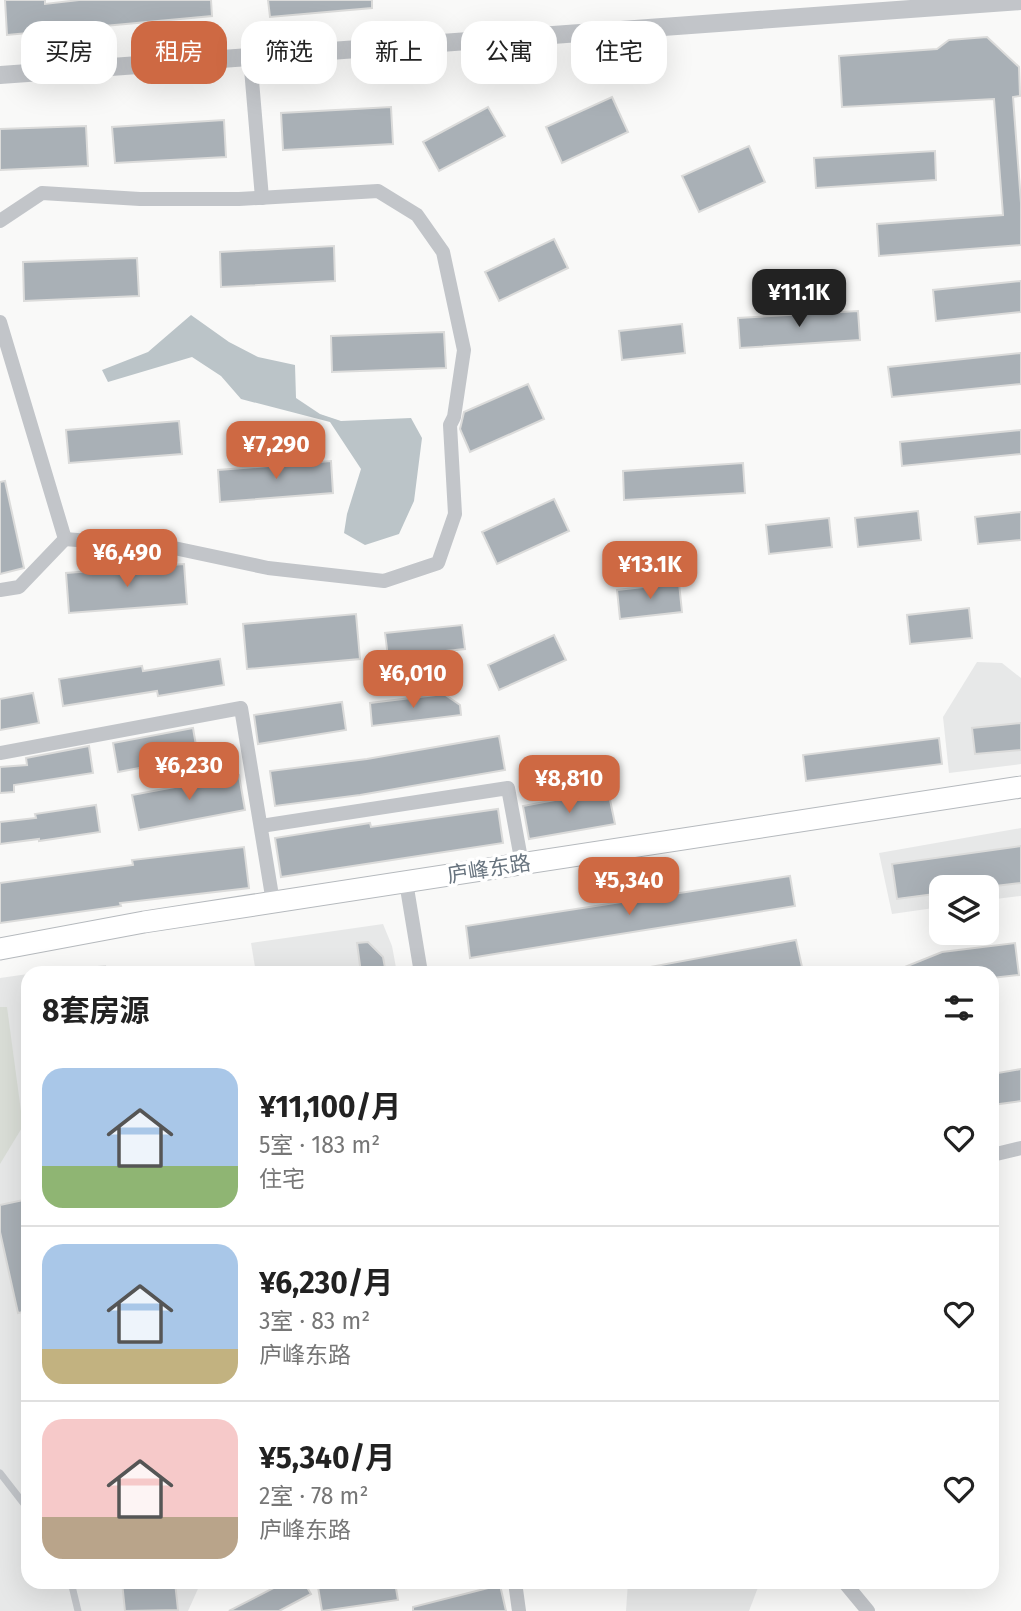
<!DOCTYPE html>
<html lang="zh">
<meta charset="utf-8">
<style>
:root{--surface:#fff;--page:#f2f2f2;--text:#222;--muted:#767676;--line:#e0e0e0;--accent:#ce6943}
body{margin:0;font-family:"Fira Sans","Noto Sans SC",sans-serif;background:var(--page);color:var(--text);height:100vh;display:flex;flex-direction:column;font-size:26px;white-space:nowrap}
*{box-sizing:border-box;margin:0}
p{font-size:23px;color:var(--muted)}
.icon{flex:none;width:38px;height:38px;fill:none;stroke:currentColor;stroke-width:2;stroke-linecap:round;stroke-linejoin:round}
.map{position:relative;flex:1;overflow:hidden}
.side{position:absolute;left:21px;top:966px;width:978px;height:623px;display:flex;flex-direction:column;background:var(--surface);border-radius:21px;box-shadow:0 7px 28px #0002}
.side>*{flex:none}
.hud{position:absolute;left:21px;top:21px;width:980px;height:63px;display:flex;gap:14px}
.fabs{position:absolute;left:929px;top:875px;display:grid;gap:14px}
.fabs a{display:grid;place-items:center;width:70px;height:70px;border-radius:14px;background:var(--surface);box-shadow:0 7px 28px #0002;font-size:35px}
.price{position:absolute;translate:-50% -60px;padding:0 16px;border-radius:14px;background:var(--accent);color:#fff;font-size:23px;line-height:46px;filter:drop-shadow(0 2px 4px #0008)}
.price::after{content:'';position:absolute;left:50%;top:42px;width:21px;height:16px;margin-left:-10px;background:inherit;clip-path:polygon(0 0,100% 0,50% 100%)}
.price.active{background:#222;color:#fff}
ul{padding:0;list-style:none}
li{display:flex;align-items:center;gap:21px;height:175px;padding:0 21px}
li+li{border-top:2px solid var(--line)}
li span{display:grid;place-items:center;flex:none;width:196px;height:140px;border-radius:21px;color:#555}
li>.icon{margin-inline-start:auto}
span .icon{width:84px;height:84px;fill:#fffc;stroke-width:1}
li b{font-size:30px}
h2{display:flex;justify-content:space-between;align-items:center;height:84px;padding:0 21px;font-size:30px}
.tag{padding:0 24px;border-radius:21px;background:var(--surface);box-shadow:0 7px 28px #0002;font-size:24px;line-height:63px}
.tag.active{background:var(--accent);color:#fff}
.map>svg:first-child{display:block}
</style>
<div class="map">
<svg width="1021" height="1611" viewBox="0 0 1021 1611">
<rect width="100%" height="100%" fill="#f9f9f8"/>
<!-- built -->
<g fill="#e7e8e8">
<path d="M977 662 1002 663 1021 678V764L949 773 943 717Z"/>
<path d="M1021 828V896L987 900V887H942L941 907 892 914 879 853Z"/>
<path d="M383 924 392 946 397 973H256L251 943Z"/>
<path d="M106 965 107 973H37Z"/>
<path d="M28 974V1582H201L188 1611H0V978Z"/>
<path d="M628 1582H760L749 1611H626Z"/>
</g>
<!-- green -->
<path fill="#daded7" d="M0 1007H7L23 1126 0 1164Z"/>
<!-- water -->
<path fill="#bbc4c8" d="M191 315 229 342 258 357 295 365 296 398 320 414 341 421 411 418 422 438 414 501 399 534 365 545 344 533 347 514 361 469 330 422 241 399 221 376 192 357 108 382 102 370 148 352Z"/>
<!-- building -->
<g fill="#a9b0b6" stroke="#dbdbda" stroke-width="2">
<path d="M5 0H45V4L79 0H211L212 16 7 35Z"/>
<path d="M268 0H372V8L270 17Z"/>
<path d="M987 37 1019 67 1020 96 1013 97 1021 203V245L879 256 877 224 1003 215 994 99 842 107 839 56 937 49 949 40Z"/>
<path d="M612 97 628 132 562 163 546 127Z"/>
<path d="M391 107 393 144 283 150 281 113Z"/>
<path d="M488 107 505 136 439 171 423 142Z"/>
<path d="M224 120 226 157 115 163 112 127Z"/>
<path d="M86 126 88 166 0 170V129Z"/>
<path d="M749 146 765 182 699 212 682 176Z"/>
<path d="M935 151 936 180 816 188 814 158Z"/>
<path d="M554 239 568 268 499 301 485 272Z"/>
<path d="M334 246 335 281 221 287 220 252Z"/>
<path d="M137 258 139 296 24 301 23 262Z"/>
<path d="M1021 281V312L936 321 933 290Z"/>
<path d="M858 311 860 340 740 348 738 318Z"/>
<path d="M682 324 685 353 622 360 619 331Z"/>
<path d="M444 332 446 368 332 372 331 336Z"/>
<path d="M1021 353V384L892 397 888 367Z"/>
<path d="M528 384 544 419 470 452 460 429 464 412Z"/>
<path d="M179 421 182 454 69 463 66 430Z"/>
<path d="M1021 430V454L902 466 900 442Z"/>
<path d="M331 461 333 493 220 502 218 470Z"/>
<path d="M743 463 745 493 624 500 623 471Z"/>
<path d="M5 481 24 568 0 574V482Z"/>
<path d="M554 499 569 531 497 564 482 532Z"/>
<path d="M918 511 921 540 858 547 855 518Z"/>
<path d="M1021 512V540L978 544 975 517Z"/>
<path d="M829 518 832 547 769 554 766 525Z"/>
<path d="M184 564 187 604 69 613 66 573Z"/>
<path d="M679 583 682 612 620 619 617 590Z"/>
<path d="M969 608 972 638 910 644 907 615Z"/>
<path d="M356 614 360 659 247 669 243 624Z"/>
<path d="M462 625 465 649 388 657 385 633Z"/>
<path d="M554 635 566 660 499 690 488 665Z"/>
<path d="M220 659 224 685 158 696 157 691 63 706 59 679 142 666 143 671Z"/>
<path d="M33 693 39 723 0 730V699Z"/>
<path d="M444 694 460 705 461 715 372 726 370 703Z"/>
<path d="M342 702 346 730 258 744 254 715Z"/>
<path d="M1021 723V750L975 754 972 728Z"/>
<path d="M193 728 198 757 118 772 113 743Z"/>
<path d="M499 736 505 770 360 795 275 806 270 771 367 759Z"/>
<path d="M939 738 942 764 806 781 803 755Z"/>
<path d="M89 746 93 773 14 785V792L0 793V767L27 765 26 758Z"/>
<path d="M239 775 245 810 139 830 132 795Z"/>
<path d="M608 790 615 824 529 839 523 806Z"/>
<path d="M96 805 100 832 39 841V839L0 844V822L36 818 35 814Z"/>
<path d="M498 809 503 843 281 877 275 838 370 823 371 827Z"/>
<path d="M1021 846V883L987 887H942V893L897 899 892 864Z"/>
<path d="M244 847 249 888 120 903 121 906 0 923V883L133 865 132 860Z"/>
<path d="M790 876 795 906 470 958 466 926Z"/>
<path d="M796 940 802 967 772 973H651L650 967Z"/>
<path d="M368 942 383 957 386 973H361L357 943Z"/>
<path d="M1015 943 1019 975 992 978V973H890L942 952Z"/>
<path d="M1021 1069V1101L992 1105V1074Z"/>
<path d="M28 1199V1311L18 1313 0 1232V1205Z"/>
<path d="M122 1582H175L178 1610 125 1611Z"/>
<path d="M285 1582H304L311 1594 279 1611H229Z"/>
<path d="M349 1582H395L398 1600 322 1611 318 1587Z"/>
<path d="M500 1585 506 1611H413V1607Z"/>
</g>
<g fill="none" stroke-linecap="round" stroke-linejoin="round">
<defs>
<path id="secondary" d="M0 949 144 922 1021 787"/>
</defs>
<!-- secondary casing -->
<use href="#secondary" stroke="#b5b9bd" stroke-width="23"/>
<!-- service -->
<g stroke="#c2c5c9" stroke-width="7">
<path d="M0 1473 28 1509"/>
<path d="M71 1582 78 1611"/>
</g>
<!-- minor -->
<g stroke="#c2c5c9" stroke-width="14">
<path d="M250 57 262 198"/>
<path d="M0 221 42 193 140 199H239L378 191 417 215 443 252 464 350 454 417 450 425 455 514 438 563 384 581 268 568 174 548 65 539"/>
<path d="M0 322 65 539"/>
<path d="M0 590 19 587 65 539"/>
<path d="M0 753 241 708 273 902"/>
<path d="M261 826 508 788 522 864"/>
<path d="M406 882 421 973"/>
<path d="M992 1155 1021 1148"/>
<path d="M515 1582 519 1611"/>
<path d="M844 1582 868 1611"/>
</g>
<!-- tertiary -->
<path stroke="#c2c5c9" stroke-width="18" d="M0 75 1021 1"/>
<!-- secondary -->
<use href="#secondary" stroke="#fff" stroke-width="21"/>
</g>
<g text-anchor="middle" stroke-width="7" stroke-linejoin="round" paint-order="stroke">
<!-- street labels -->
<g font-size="21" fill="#68747f" stroke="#fff">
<text transform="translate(489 869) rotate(-9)" y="7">庐峰东路</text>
</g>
</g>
</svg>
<div class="fabs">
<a><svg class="icon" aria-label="layers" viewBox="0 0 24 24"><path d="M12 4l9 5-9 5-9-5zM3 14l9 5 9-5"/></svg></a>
</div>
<b class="price active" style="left:799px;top:329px">¥11.1K</b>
<b class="price" style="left:276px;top:481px">¥7,290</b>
<b class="price" style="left:127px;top:589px">¥6,490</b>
<b class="price" style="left:650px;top:601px">¥13.1K</b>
<b class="price" style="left:413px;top:710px">¥6,010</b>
<b class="price" style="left:189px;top:802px">¥6,230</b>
<b class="price" style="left:569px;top:815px">¥8,810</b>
<b class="price" style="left:629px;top:917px">¥5,340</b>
<div class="hud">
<a class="tag">买房</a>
<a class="tag active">租房</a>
<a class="tag">筛选</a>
<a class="tag">新上</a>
<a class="tag">公寓</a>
<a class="tag">住宅</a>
</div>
<section class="side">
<h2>8套房源<svg class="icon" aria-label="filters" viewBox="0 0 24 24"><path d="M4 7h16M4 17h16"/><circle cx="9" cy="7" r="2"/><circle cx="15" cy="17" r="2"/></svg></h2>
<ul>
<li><span style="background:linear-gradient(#a9c7e8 70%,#8fb573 0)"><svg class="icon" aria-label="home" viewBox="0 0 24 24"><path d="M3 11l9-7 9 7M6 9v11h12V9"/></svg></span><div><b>¥11,100/月</b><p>5室 · 183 m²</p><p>住宅</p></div><svg class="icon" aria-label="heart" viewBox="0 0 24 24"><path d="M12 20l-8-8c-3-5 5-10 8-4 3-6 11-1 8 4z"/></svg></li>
<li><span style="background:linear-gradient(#a9c7e8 75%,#c2b280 0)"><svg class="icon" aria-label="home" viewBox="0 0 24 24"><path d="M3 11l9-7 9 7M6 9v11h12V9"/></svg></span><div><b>¥6,230/月</b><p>3室 · 83 m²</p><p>庐峰东路</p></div><svg class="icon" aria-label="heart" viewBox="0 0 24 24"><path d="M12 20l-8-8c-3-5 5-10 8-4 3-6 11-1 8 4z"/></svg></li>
<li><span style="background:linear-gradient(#f6c9c9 70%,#b9a48a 0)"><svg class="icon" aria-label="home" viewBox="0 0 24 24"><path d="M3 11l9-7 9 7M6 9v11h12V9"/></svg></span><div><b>¥5,340/月</b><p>2室 · 78 m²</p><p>庐峰东路</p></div><svg class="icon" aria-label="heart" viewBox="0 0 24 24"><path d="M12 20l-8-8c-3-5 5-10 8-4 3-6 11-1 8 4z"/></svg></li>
</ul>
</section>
</div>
